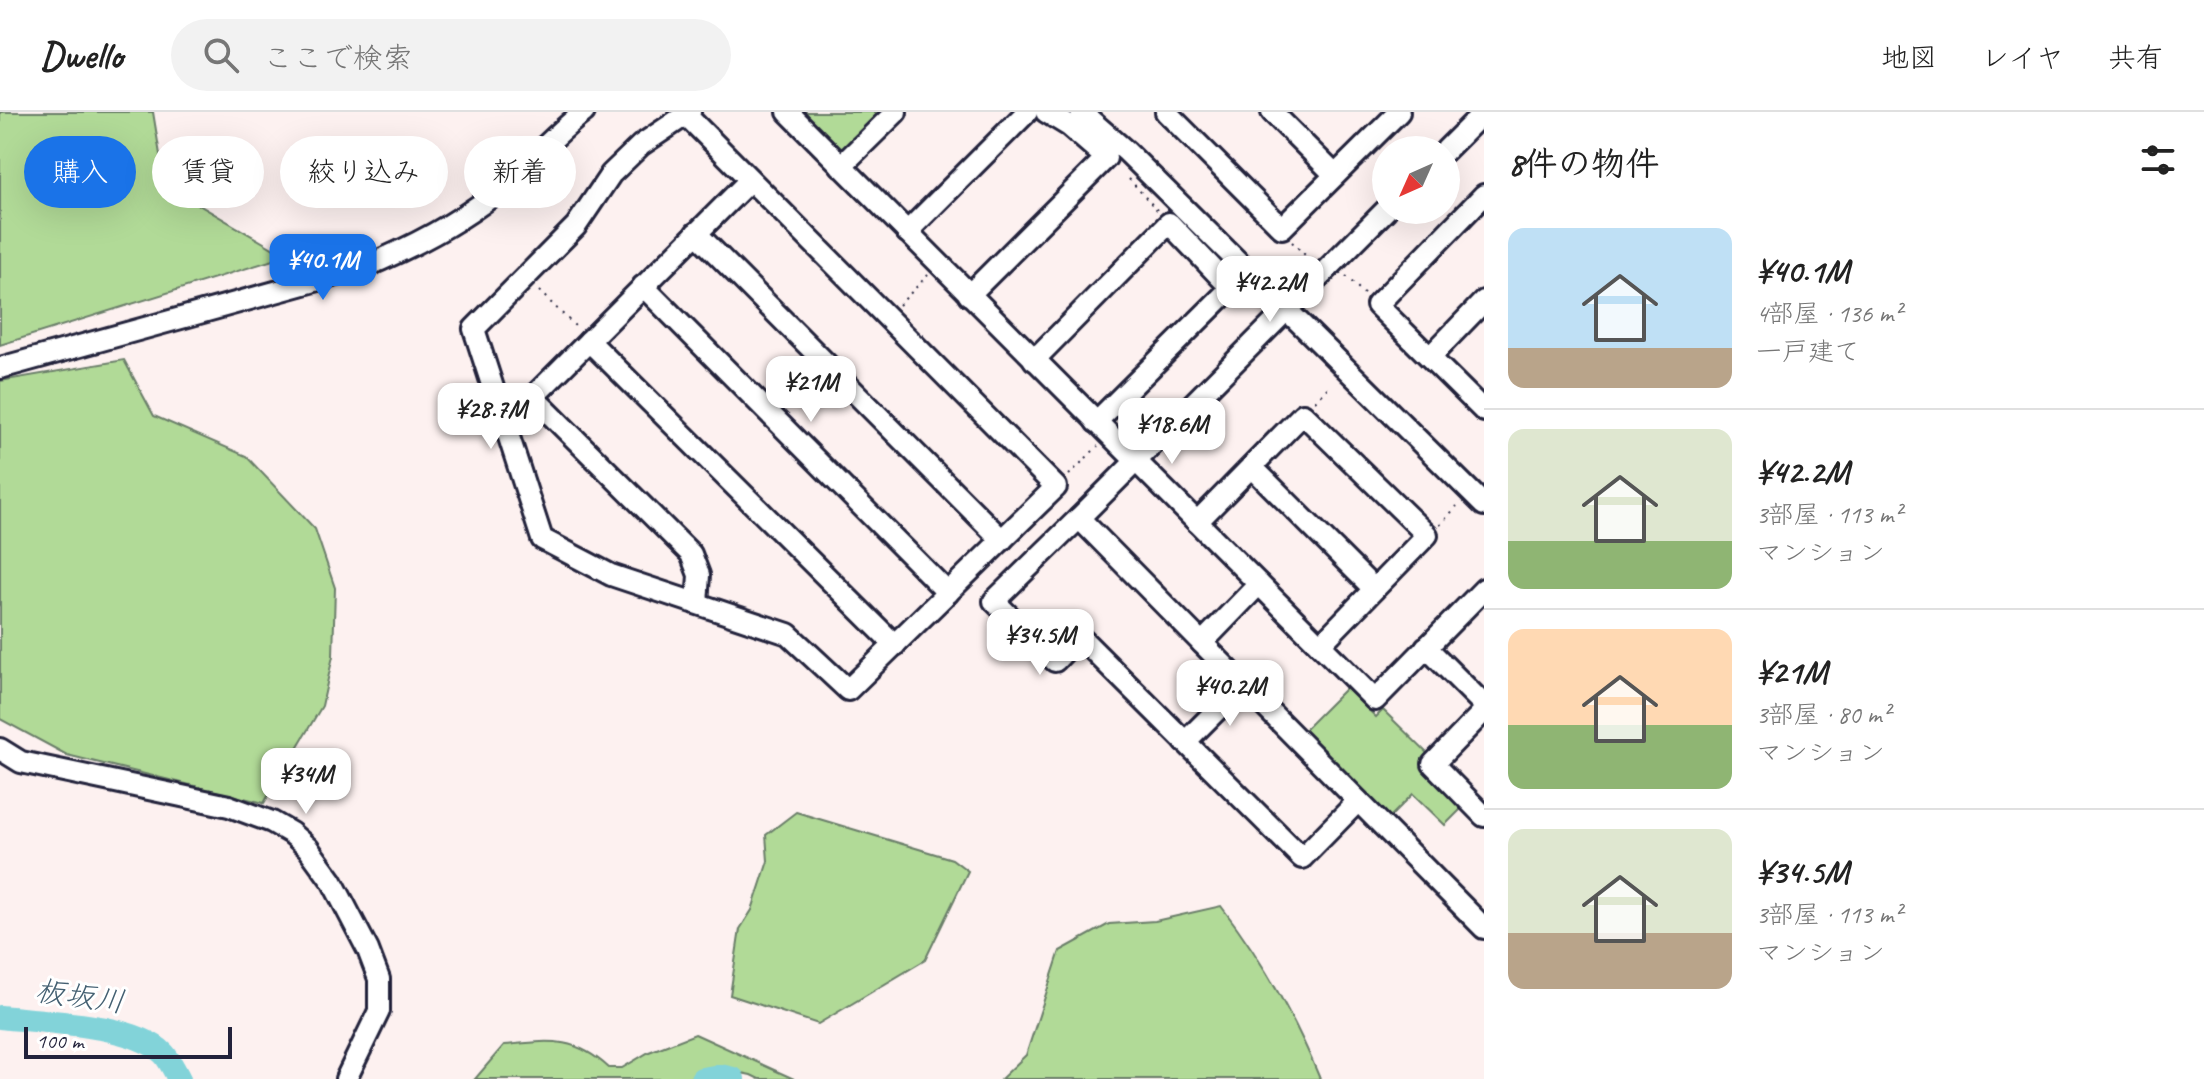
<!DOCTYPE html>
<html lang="ja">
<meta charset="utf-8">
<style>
:root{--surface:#fff;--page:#f2f2f2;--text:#222;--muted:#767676;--line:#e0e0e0;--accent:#1a73e8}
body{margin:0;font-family:Caveat,"Klee One",sans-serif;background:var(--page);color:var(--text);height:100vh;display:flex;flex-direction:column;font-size:30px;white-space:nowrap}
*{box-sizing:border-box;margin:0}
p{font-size:26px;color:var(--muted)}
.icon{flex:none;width:44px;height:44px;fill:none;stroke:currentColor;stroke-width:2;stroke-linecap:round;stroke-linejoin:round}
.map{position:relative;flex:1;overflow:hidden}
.panel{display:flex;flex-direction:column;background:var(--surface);width:720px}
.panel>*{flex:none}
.banner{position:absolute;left:24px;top:24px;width:760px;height:72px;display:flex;gap:16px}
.needle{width:52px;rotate:225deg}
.controls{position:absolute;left:1372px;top:24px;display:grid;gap:16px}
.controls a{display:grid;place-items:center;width:88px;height:88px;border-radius:50%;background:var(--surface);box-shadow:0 8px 32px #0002;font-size:40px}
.scale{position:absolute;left:24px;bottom:20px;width:208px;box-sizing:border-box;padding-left:8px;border:4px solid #22223b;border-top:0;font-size:22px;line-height:28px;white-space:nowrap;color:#22223b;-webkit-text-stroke:6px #fff;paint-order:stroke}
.price{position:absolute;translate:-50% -68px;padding:0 18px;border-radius:16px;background:#fff;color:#222;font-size:26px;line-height:52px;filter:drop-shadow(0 2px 4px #0008)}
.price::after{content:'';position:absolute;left:50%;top:48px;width:24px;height:18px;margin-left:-12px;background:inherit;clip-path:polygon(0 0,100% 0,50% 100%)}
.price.on{background:var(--accent);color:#fff}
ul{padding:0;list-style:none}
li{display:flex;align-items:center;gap:24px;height:200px;padding:0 24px}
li+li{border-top:2px solid var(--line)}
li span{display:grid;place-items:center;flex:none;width:224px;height:160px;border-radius:16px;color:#555}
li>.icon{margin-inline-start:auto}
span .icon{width:96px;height:96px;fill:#fffc;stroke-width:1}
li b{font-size:34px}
h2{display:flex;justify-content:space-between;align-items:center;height:96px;padding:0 24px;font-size:34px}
.chip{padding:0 28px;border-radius:36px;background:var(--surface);box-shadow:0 8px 32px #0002;font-size:28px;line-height:72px}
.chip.on{background:var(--accent);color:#fff}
header{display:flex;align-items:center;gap:48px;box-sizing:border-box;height:112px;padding:0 40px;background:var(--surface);border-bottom:2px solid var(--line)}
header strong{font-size:38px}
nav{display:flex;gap:44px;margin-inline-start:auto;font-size:28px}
.search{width:560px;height:72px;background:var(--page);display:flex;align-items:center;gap:20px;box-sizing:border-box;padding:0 28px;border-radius:44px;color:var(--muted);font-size:30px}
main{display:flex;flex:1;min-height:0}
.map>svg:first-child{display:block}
</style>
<header>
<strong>Dwello</strong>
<div class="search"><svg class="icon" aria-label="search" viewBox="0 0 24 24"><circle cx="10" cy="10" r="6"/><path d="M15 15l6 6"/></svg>ここで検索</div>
<nav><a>地図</a><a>レイヤ</a><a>共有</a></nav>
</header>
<main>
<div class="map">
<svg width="1484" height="967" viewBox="0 0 1484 967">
<rect width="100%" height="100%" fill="#fdf1f0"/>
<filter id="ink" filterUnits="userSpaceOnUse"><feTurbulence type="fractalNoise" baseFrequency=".0125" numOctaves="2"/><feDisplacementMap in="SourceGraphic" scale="16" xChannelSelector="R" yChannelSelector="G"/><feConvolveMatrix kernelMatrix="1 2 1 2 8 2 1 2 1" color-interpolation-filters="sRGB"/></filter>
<g filter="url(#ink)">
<!-- green -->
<g fill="#b1da97" stroke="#6a7e69" stroke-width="2">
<path d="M0 0H153L165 73 286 144 0 233Z"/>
<path d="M797 0H887L849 41H837Z"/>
<path d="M124 248 154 304 246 344 315 417 335 476 333 544 322 594 264 691 67 643 0 607V269Z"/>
<path d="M1346 576 1376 605 1383 598 1430 644 1423 653 1464 694 1445 713 1413 682 1387 708 1300 622Z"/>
<path d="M796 700 952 747 968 759 925 848 818 912 730 883 740 817 752 798 768 749 766 723Z"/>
<path d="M1221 794C1261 846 1295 906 1320 967H1001L1026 943 1060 839 1109 812 1155 809Z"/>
<path d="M695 922 794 967H759L751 963 712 955 688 967H475L504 933C548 929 573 923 609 956H622L649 940Z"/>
</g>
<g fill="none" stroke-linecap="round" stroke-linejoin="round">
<!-- river -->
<g stroke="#82d3d9" stroke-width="24">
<path d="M0 905C43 910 132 911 163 941 169 947 175 959 179 967"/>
<path d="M702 967 720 964 733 967"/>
</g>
<defs>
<g id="minor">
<path d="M788 0 1136 349 1386 98"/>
<path d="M1081 0 1126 39 1484 393"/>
<path d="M1166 0 1282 116 1399 0"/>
<path d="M1272 0 1335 63"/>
<path d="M686 3 1056 375 848 578 788 522 611 463 542 427 474 217 576 114 611 62 641 33 690 0"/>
<path d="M1446 38 1484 0"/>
<path d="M841 54 896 0"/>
<path d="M1484 83 1377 193 1484 299"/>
<path d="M907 120 1027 0"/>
<path d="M696 121 1002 428"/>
<path d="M643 174 948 481"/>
<path d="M969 183 1106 46 1069 14 1046 0"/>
<path d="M589 229 895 533"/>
<path d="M1430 245 1484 189"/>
<path d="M1034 248 1169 111 1231 176 1096 310"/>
<path d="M0 256 362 156C408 137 452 115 492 84 524 58 551 25 584 0"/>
<path d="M1252 355 1374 477"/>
<path d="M1079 406 1136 349 1259 472"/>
<path d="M1197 410 1303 302 1427 423 1320 533"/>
<path d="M1484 477 1375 588 1259 472 1202 531 1484 816"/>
<path d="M697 491 699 463 691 442 533 285 750 68"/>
<path d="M1202 531 1079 406 994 489 1055 549 1079 524 1302 746 1358 689"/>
<path d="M1426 535 1484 593"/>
<path d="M1484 599 1433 652 1484 704"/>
<path d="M1185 630 1243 572"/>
<path d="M0 637 21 650 229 694 272 710 291 721 308 736 332 769 368 838 379 867V899L346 967"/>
</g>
</defs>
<!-- minor casing -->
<use href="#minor" stroke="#22223b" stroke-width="26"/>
<!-- path -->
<g stroke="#22223b" stroke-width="2" stroke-dasharray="2 6" stroke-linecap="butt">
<path d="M1129 67 1157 98"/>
<path d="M1292 130 1310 148"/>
<path d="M1346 164 1364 182"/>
<path d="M539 179 577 216"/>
<path d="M899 193 928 163"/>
<path d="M1315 289 1331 272"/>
<path d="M1069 363 1098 334"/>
<path d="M1440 413 1457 394"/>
</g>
<!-- minor -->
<use href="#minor" stroke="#fff" stroke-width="20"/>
</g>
</g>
<g text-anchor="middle" stroke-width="6" stroke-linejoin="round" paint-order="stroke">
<!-- water labels -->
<g font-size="30" font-style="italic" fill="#446072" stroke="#fff">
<text transform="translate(80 884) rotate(8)" y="10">板坂川</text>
</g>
</g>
</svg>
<div class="controls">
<a><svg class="needle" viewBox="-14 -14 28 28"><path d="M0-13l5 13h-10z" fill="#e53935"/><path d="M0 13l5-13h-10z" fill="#767676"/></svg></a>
</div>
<div class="scale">100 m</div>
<b class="price on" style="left:323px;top:190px">¥40.1M</b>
<b class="price" style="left:1270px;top:212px">¥42.2M</b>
<b class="price" style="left:811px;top:312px">¥21M</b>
<b class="price" style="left:491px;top:339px">¥28.7M</b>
<b class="price" style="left:1172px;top:354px">¥18.6M</b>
<b class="price" style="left:1040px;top:565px">¥34.5M</b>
<b class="price" style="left:1230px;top:616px">¥40.2M</b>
<b class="price" style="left:306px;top:704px">¥34M</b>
<div class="banner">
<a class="chip on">購入</a>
<a class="chip">賃貸</a>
<a class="chip">絞り込み</a>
<a class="chip">新着</a>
</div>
</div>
<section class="panel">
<h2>8件の物件<svg class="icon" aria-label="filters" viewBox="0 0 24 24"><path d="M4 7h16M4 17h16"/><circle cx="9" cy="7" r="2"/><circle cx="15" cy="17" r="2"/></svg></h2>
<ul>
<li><span style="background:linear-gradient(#bfe0f5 75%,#b9a48a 0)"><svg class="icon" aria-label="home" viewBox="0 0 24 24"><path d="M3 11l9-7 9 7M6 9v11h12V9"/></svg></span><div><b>¥40.1M</b><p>4部屋 · 136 m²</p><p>一戸建て</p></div></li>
<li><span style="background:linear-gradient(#dfe7d0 70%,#8fb573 0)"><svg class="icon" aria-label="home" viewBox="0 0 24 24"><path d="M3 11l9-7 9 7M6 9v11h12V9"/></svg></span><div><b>¥42.2M</b><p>3部屋 · 113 m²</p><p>マンション</p></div></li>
<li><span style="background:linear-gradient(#ffd9b3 60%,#8fb573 0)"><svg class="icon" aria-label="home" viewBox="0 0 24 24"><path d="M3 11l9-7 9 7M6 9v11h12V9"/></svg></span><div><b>¥21M</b><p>3部屋 · 80 m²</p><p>マンション</p></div></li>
<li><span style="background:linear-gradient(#dfe7d0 65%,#b9a48a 0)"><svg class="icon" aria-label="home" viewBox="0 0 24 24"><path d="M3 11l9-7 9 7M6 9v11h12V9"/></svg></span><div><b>¥34.5M</b><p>3部屋 · 113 m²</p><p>マンション</p></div></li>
</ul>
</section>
</main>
